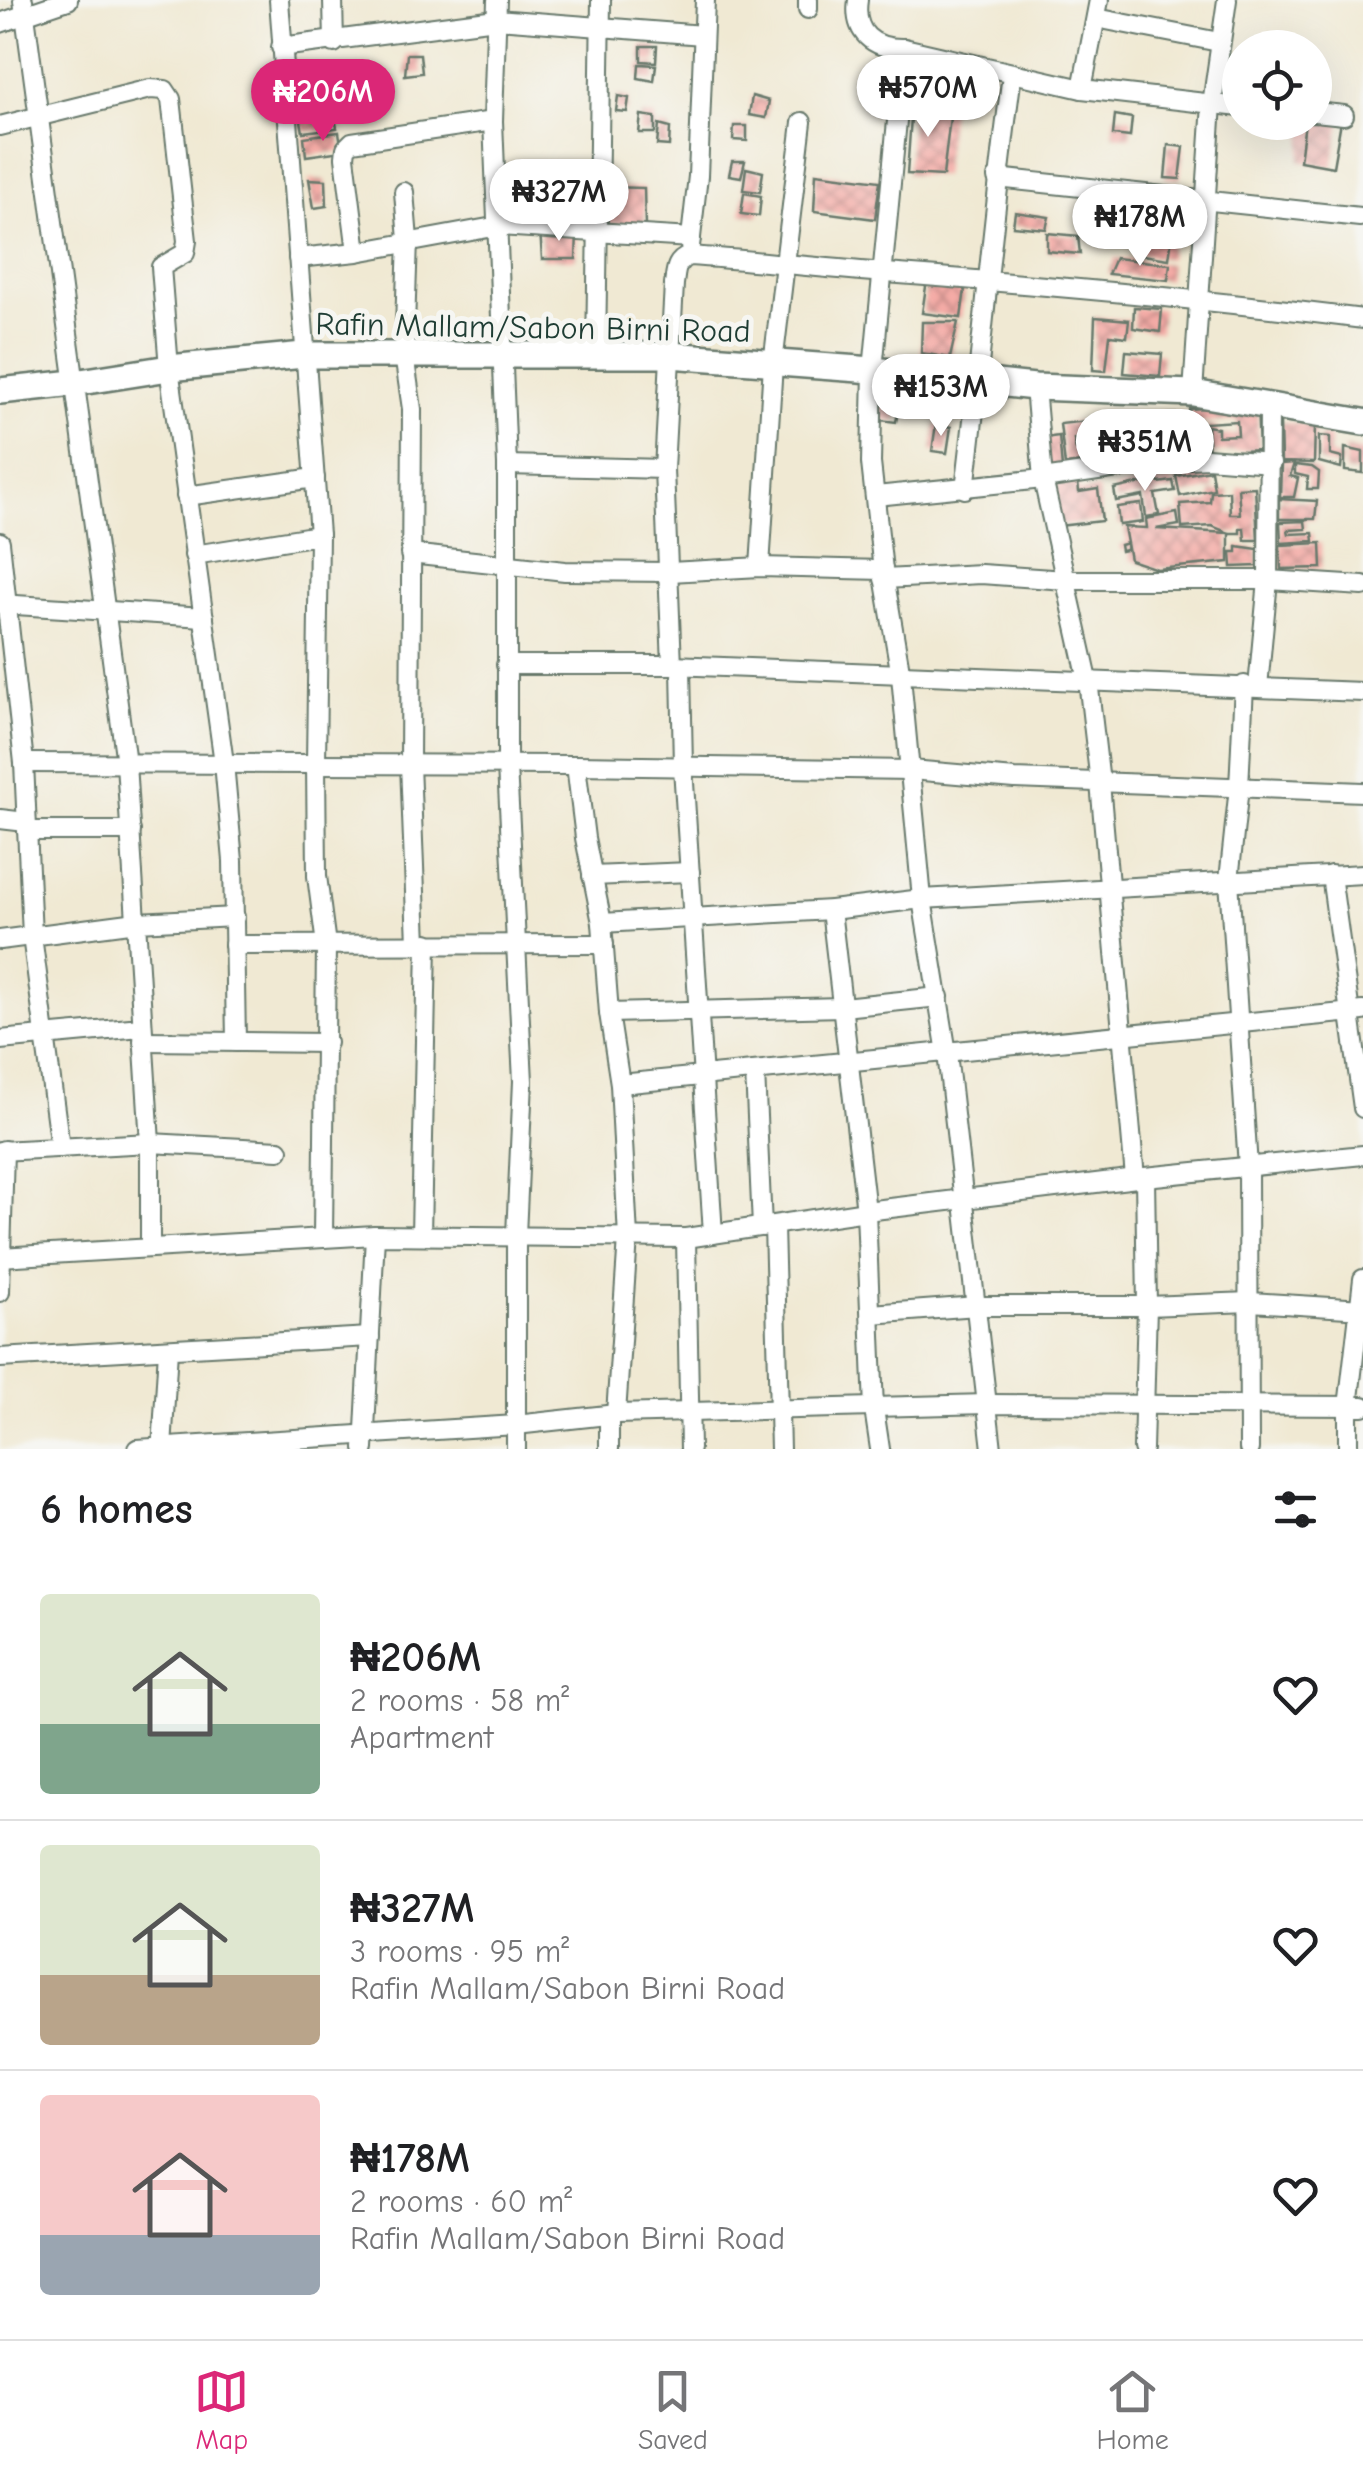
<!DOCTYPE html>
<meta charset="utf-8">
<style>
:root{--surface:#fff;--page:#f6f6f6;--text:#202124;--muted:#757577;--line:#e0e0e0;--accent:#db2777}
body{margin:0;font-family:"Comic Neue",sans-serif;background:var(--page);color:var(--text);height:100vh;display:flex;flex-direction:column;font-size:38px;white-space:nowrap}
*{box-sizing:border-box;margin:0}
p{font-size:32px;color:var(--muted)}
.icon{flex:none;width:55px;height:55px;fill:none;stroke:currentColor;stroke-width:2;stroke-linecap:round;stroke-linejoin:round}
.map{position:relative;height:1449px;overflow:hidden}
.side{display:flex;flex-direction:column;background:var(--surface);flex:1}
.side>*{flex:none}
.fabs{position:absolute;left:1222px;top:30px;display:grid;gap:20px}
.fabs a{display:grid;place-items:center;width:110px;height:110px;border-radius:50%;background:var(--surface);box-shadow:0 10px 40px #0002;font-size:50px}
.price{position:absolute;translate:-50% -85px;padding:0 22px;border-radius:35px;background:#fff;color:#222;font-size:32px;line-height:65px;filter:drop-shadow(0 2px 5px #0008)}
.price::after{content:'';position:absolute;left:50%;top:60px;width:30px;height:22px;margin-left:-15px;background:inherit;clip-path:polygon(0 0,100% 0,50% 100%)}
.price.active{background:var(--accent);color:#fff}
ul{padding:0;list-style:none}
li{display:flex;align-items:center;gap:30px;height:250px;padding:0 40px}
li+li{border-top:2px solid var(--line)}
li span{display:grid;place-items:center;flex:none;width:280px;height:200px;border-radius:10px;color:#555}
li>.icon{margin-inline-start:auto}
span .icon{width:120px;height:120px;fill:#fffc;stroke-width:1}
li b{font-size:42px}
h2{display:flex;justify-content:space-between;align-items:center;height:120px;padding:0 40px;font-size:42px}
.menu{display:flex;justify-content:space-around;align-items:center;height:140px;border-top:2px solid var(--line);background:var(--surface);font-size:28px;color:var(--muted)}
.menu a{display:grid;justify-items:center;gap:5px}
.menu .active{color:var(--accent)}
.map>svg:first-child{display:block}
</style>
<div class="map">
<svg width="1363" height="1449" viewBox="0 0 1363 1449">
<defs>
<pattern id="building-cross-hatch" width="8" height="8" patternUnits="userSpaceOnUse" patternTransform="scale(2.5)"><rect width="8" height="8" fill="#f4aba6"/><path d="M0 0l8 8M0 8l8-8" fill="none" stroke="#c58c88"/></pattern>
</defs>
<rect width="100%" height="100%" fill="#f6f6f2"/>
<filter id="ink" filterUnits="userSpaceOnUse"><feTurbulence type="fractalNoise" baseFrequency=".01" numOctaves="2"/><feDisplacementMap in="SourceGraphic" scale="20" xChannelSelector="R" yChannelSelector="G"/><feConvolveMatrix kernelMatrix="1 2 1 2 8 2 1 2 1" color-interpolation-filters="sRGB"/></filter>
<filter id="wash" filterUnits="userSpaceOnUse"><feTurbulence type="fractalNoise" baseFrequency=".0048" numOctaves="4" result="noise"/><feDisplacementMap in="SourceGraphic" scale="40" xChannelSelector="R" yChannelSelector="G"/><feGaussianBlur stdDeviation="2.25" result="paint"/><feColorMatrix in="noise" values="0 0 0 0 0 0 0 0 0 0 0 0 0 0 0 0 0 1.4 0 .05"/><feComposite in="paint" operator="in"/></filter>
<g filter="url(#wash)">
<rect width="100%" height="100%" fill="#f0e9d3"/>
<g id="blocks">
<!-- building -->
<g fill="url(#building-cross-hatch)">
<path d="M641 46H657L656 62 641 61Z"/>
<path d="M407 54H420L422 73 405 75Z"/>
<path d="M639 64 656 65 654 81 638 78Z"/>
<path d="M618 96 629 98 627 112 616 111Z"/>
<path d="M752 96 769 101 766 118 749 115Z"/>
<path d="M912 103 951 109 943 176 907 174Z"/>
<path d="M334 112 337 128 303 132 300 115Z"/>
<path d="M641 115 655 117V133H639Z"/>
<path d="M1115 115 1132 118 1130 137 1113 135Z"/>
<path d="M1315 119 1341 121 1333 167 1300 161 1305 122H1315Z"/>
<path d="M659 125 670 128 669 146 657 145Z"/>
<path d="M734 126H747V141L733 140Z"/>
<path d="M339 132 342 151 306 156 304 137Z"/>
<path d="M1168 145 1184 147 1180 179 1165 178Z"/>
<path d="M732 161H745L741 177 729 175Z"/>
<path d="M746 168 763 172 760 192 743 190Z"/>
<path d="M541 172 581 174 580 189 542 187Z"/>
<path d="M816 173 880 181 875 219 814 211Z"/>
<path d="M309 179 326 180 327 206 314 208Z"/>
<path d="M606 187 644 188 645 227 607 223Z"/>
<path d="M744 193 761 196 759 216 741 214Z"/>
<path d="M1086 194 1122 200 1119 206H1103L1100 223 1084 220Z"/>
<path d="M1142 203 1176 207 1169 259 1136 254Z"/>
<path d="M1015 212 1049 217 1046 229 1013 226Z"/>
<path d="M540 229 577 231 576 259H542Z"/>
<path d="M1047 233 1078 236 1080 254 1047 251Z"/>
<path d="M1115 258 1170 264 1168 280 1108 274Z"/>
<path d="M927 280 966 282 961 318 922 313Z"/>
<path d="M1134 307 1162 309 1160 332 1133 328Z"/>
<path d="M1095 317 1129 320 1127 337 1110 335 1106 371 1093 370Z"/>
<path d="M922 322H958L950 358 921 353Z"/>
<path d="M1126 351 1162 354 1160 376 1124 373Z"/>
<path d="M880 403 899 408 896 422 879 420Z"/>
<path d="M1257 405 1259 450 1209 453 1207 426 1218 428V436L1238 435 1237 421 1190 424 1189 409Z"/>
<path d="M1169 414H1186L1188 435 1206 434 1208 454 1172 458V439L1181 436V431L1171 432 1172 439 1163 440 1159 433 1160 440 1145 441 1147 433 1141 434 1142 444 1167 442 1168 457 1129 460 1126 436 1118 437 1116 420Z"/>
<path d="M1096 420 1099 436 1074 439 1076 450 1097 448 1099 461 1065 465 1060 424Z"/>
<path d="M1113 420 1115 435 1101 436 1099 422Z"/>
<path d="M1280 422 1315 425 1314 463 1281 462Z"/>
<path d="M936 424 951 427 947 453 932 451Z"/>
<path d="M1059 436 1062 468 1048 470 1044 438Z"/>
<path d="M1319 436 1330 437V455L1342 458 1341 468 1319 462Z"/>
<path d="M1124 442 1127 458 1102 461 1100 445Z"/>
<path d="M1345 448 1363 452V473L1345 471Z"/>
<path d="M1294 463 1290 476 1298 478 1294 497H1280L1281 464Z"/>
<path d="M1295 465 1312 467 1319 472 1318 489H1307L1308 477 1295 474Z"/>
<path d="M1211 470 1214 489 1180 496 1176 476Z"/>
<path d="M1156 480 1159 483 1173 481 1175 491 1155 494 1159 515 1146 517 1143 496 1116 501 1114 489Z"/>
<path d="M1078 482 1079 492 1098 489 1102 521 1058 526 1053 485Z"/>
<path d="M1255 487 1258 540H1245L1244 528H1240V533H1229L1212 526 1182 528 1180 504 1210 502 1211 492 1229 491 1230 514H1240L1238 488Z"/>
<path d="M1279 499 1317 501 1315 519H1279Z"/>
<path d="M1141 504 1143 522 1119 525 1117 507Z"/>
<path d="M1177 513 1179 525 1156 529 1229 533V562L1157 569 1130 560 1127 543 1126 550 1121 551 1120 545 1127 543 1124 527 1147 528 1146 519Z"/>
<path d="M1305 521 1306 529 1288 530 1289 534 1313 533 1314 541 1281 543 1280 522Z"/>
<path d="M1321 543 1322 568 1281 569 1280 545Z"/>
<path d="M1237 546 1258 549V566L1232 567 1231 552H1237Z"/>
</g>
</g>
</g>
<g filter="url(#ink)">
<use href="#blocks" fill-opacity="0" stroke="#68796c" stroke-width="2.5"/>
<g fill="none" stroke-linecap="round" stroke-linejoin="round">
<defs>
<g id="street">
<path d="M23 0 126 763 150 1143V1247"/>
<path d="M279 0 319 535 316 763 317 876 326 945 323 1238"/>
<path d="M333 0 334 43"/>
<path d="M497 0 493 121 507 465V766L523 1081 516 1235V1449"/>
<path d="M858 0C853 33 873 49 904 48L1082 89 1240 107"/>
<path d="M808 9V0"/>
<path d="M1096 18 1219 42"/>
<path d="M0 23 68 0"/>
<path d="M281 47 496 19 703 35"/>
<path d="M904 48 873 370 871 463 883 570 901 676 922 899 947 1053 992 1449"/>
<path d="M1082 89 1099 0"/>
<path d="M1315 112 1344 115"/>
<path d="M0 126 150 89 165 90 171 99 187 241 185 253 161 267 169 368 224 763 233 861 236 1042"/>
<path d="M997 178 1360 217"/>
<path d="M404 192 408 240 404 355 412 409 410 764 417 943"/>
<path d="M690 246 698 176 705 0"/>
<path d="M357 252 345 157 346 148 352 142 493 121"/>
<path d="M298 258 357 252 499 226 691 238"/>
<path d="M596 355 601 0"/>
<path d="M1035 387 1043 479 1088 680 1100 783 1135 1178"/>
<path d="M1193 393 1212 104 1227 0"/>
<path d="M507 465 664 469"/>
<path d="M965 489C982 351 993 212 1012 75"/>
<path d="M186 496 315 478"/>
<path d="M876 496 1043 479 1173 460 1207 458 1271 463"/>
<path d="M0 542 24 763 32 936 60 1148"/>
<path d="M410 554 565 571 670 572 760 567 883 570"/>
<path d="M194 555 319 535"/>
<path d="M760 567 773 364 802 122"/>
<path d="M884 579 981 574 1066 580H1268L1363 586"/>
<path d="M0 604 204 617"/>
<path d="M506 665H672L1363 692"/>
<path d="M672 665 664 469 674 284C676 271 675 261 689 256 755 260 820 268 886 273 1046 285 1204 299 1363 319"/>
<path d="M681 667 683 767 713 1234"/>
<path d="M1244 685 1239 787 1229 880 1248 1167 1249 1449"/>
<path d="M1258 687 1268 580 1269 405"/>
<path d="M24 763 576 765 911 770 1015 779 1363 792"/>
<path d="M576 765 585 838 602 923 609 1013 620 1084 628 1238 616 1414"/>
<path d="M0 819 26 822"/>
<path d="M27 831H131"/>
<path d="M1331 875 1363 1108"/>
<path d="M592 876 690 872"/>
<path d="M831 910 866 1211 874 1409 880 1449"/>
<path d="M602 923 831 910 922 899 1363 874"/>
<path d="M0 940 137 922 235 917"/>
<path d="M234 945 604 944"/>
<path d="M609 1013 843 1007 939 997"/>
<path d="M0 1040 141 1027"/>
<path d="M143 1041 327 1043"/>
<path d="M755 1072 762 1227"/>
<path d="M620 1084 1363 1011"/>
<path d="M0 1151 150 1143 279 1150"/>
<path d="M774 1226 780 1449"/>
<path d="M421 1235 427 943"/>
<path d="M686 1238 690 1449"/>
<path d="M0 1257 375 1235 686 1238 866 1211 1145 1177 1363 1155"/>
<path d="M0 1292 4 1150"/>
<path d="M871 1314 977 1306H1147L1250 1302 1363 1309"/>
<path d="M0 1358 370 1337"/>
<path d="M609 1415V1449"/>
<path d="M137 1449 516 1425 616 1414 987 1404 1363 1406"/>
<path d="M162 1449 168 1349"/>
<path d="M364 1449 375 1235"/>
<path d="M1143 1449 1147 1306 1145 1177"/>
<path d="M1348 1449V1407L1363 1279"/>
</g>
<path id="secondary" d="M0 391 74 383 169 368 304 355H669L873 370 1035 387 1193 393 1363 422"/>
</defs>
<!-- street casing -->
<use href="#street" stroke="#68796c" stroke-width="22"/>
<!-- secondary casing -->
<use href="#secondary" stroke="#68796c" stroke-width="30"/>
<!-- street -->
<use href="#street" stroke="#fff" stroke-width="18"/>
<!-- secondary -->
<use href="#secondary" stroke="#fff" stroke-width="25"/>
</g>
</g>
<g text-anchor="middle" stroke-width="10" stroke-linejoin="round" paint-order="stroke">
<!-- street labels -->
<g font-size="32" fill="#1f3d34" stroke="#f6f6f2">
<text transform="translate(533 327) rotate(1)" y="11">Rafin Mallam/Sabon Birni Road</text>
</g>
</g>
</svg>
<div class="fabs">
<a><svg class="icon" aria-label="locate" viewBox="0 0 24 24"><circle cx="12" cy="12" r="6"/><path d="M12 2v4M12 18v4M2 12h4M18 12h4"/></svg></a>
</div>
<b class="price" style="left:928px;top:140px">₦570M</b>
<b class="price active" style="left:323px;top:144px">₦206M</b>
<b class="price" style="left:559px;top:244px">₦327M</b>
<b class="price" style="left:1140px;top:269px">₦178M</b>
<b class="price" style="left:941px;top:439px">₦153M</b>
<b class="price" style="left:1145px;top:494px">₦351M</b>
</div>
<section class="side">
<h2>6 homes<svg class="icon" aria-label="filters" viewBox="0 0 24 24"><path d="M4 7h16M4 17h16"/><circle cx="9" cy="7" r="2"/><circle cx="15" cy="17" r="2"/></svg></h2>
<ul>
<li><span style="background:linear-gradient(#dfe7d0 65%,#7fa58c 0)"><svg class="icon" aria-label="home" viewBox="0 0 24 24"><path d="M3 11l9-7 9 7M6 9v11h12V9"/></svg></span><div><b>₦206M</b><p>2 rooms · 58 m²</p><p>Apartment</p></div><svg class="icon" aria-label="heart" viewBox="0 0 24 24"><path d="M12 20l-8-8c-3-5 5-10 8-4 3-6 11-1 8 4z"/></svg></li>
<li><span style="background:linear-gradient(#dfe7d0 65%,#b9a48a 0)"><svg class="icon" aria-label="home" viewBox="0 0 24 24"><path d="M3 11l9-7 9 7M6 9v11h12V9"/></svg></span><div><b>₦327M</b><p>3 rooms · 95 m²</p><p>Rafin Mallam/Sabon Birni Road</p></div><svg class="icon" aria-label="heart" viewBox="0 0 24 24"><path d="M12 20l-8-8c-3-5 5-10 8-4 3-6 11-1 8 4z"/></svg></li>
<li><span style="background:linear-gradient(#f6c9c9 70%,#9aa5b1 0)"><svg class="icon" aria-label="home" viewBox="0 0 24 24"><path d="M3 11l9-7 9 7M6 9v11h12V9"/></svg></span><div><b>₦178M</b><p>2 rooms · 60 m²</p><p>Rafin Mallam/Sabon Birni Road</p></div><svg class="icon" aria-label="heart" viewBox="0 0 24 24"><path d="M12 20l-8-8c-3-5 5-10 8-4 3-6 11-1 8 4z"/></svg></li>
</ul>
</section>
<nav class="menu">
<a class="active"><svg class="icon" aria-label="map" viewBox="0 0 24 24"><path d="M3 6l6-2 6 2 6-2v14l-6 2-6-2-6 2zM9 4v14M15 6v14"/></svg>Map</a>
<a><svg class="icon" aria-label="saved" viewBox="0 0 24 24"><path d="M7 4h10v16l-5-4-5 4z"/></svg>Saved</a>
<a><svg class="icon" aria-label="home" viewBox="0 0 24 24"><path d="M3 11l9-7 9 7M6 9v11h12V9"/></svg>Home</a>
</nav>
